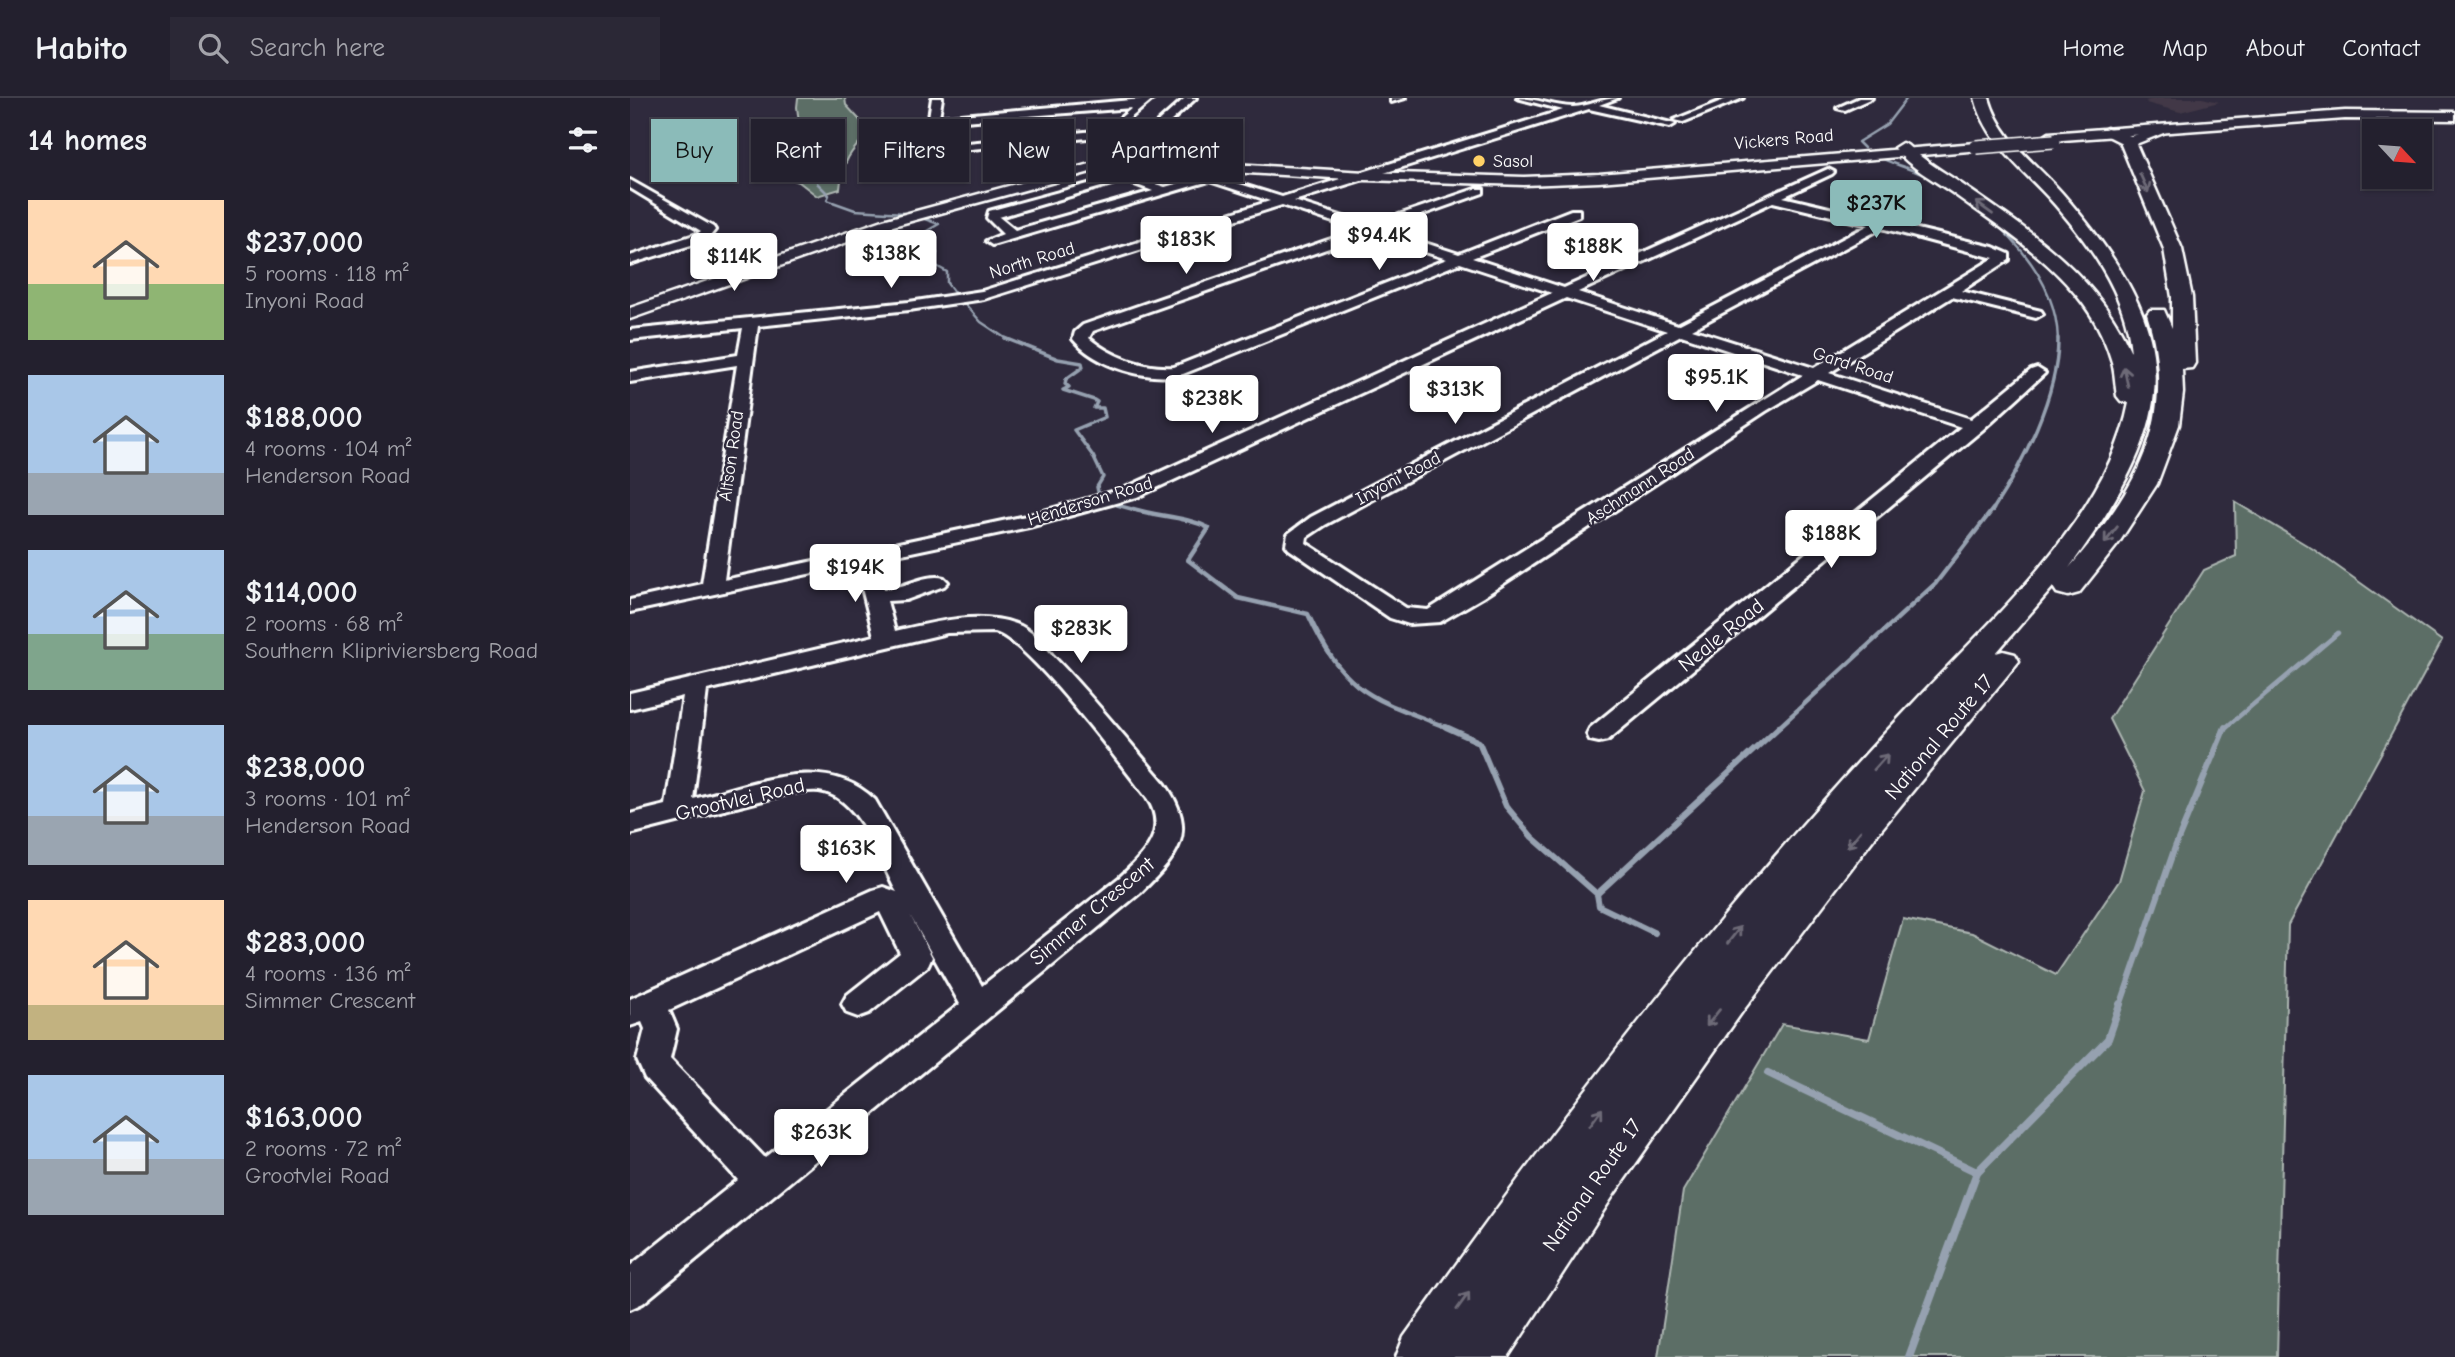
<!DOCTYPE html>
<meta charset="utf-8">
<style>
:root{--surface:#23202e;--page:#2b2836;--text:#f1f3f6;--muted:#a3a3aa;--line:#403e4a;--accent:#8bbbb9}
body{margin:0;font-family:"Comic Neue",sans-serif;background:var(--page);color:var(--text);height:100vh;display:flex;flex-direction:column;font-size:26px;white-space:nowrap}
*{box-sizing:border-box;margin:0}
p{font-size:23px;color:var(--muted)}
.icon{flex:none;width:38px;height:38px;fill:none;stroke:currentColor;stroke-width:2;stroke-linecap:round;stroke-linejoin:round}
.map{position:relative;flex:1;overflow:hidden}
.details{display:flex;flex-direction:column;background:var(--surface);width:630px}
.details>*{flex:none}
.guide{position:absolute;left:21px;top:21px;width:665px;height:63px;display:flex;gap:14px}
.needle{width:46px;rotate:116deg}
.tools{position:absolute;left:1732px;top:21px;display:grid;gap:14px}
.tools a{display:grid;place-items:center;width:70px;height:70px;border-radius:0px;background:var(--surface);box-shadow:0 2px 5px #0004,0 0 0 2px var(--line);font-size:35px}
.price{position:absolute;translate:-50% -60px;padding:0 16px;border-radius:7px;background:#fff;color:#222;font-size:23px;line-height:46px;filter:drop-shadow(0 2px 4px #0008)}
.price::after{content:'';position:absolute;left:50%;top:42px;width:21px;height:16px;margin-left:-10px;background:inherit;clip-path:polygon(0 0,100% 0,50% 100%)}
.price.current{background:var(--accent);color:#111}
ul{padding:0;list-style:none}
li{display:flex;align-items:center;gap:21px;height:175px;padding:0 28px}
li span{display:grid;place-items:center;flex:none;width:196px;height:140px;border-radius:0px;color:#555}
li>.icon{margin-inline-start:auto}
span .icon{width:84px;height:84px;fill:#fffc;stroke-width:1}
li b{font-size:30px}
h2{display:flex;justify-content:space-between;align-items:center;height:84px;padding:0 28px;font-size:30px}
.chip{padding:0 24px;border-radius:0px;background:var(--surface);box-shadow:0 2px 5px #0004,0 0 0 2px var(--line);font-size:24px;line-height:63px}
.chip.current{background:var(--accent);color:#111}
header{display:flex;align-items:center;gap:42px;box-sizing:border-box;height:98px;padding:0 35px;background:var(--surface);border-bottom:2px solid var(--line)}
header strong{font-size:33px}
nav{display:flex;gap:38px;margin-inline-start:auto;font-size:24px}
.search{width:490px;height:63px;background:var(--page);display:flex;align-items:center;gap:18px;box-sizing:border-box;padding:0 24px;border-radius:0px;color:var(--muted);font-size:26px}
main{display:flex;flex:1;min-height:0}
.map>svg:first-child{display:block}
</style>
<header>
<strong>Habito</strong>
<div class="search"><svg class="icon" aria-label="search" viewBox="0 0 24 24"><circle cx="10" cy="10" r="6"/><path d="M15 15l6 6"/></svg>Search here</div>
<nav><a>Home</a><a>Map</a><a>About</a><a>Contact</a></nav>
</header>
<main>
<section class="details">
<h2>14 homes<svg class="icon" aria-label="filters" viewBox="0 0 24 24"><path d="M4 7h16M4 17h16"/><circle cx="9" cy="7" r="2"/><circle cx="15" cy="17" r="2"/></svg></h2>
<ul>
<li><span style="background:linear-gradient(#ffd9b3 60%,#8fb573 0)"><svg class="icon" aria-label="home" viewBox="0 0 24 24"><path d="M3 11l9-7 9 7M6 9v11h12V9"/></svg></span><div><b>$237,000</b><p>5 rooms · 118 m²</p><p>Inyoni Road</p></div></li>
<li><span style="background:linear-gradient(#a9c7e8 70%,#9aa5b1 0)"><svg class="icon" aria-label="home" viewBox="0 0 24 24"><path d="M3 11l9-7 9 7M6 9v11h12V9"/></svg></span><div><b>$188,000</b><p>4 rooms · 104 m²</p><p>Henderson Road</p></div></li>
<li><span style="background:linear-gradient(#a9c7e8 60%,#7fa58c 0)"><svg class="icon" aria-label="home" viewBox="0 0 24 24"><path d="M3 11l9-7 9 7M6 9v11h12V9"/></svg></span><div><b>$114,000</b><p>2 rooms · 68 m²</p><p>Southern Klipriviersberg Road</p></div></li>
<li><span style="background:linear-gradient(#a9c7e8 65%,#9aa5b1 0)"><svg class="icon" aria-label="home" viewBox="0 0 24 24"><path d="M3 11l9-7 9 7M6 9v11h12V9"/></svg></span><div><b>$238,000</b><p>3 rooms · 101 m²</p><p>Henderson Road</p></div></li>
<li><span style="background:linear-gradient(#ffd9b3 75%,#c2b280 0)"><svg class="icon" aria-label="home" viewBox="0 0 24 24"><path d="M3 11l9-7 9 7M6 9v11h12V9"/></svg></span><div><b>$283,000</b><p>4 rooms · 136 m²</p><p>Simmer Crescent</p></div></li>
<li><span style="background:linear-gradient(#a9c7e8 60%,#9aa5b1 0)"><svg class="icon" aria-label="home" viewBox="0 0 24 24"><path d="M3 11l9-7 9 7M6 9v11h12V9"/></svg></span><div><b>$163,000</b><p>2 rooms · 72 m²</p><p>Grootvlei Road</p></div></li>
</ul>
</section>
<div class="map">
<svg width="1825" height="1259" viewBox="0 0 1825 1259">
<rect width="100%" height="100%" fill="#2f2a3d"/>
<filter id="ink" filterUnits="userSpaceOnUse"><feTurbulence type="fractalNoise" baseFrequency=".0143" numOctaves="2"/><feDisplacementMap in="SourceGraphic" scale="14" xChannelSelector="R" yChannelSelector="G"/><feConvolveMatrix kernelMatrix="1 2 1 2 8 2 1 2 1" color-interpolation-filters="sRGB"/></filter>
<g filter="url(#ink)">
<!-- built -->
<path fill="#423946" d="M1527 0H1572L1589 4 1550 14 1516 5 1518 4 1515 3Z"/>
<!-- green -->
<g fill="#5b6e66" stroke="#adb6b2" stroke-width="2">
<path d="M168 0H215L216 7 240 33C221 53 212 63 210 91L187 98 169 84 141 74 143 64 161 57 172 48 167 9Z"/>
<path d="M1605 404 1683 451 1812 543 1658 827 1647 1259H1028L1053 1093 1152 926 1239 941 1273 821 1342 835 1426 877 1489 783 1515 693 1479 621 1574 472 1606 458Z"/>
</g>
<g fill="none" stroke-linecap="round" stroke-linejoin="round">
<!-- stream-far4 -->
<g stroke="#96a1b0" stroke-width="2.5">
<path d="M1234 50 1228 44 1257 26 1277 0"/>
<path d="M1249 59C1262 66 1276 69 1289 75 1352 106 1426 165 1428 242"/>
<path d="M187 85 199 97 197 102 225 112 274 115"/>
<path d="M289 119 309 126 290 137 286 145 287 148 307 155 301 165 317 174V185L325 196"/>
<path d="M336 207 351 224 378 242"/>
</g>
<!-- stream-far3 -->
<g stroke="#96a1b0" stroke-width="3.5">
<path d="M375 240 428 261 452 265 453 269 436 281 435 286 439 289 433 292 464 302 467 304 464 310H473L475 319 444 332 463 358 473 379 467 389 469 398"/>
<path d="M487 407 509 413"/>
<path d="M1362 413C1392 367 1429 296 1428 240"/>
</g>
<!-- stream-far2 -->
<g stroke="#96a1b0" stroke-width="4.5">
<path d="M503 411C529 419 555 418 579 430L558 462 608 500 678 516C715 597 742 600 821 631"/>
<path d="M1147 631 1306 485 1363 411"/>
<path d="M1594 631 1708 535"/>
</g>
<!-- stream-far1 -->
<g stroke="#96a1b0" stroke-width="6">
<path d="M816 629 849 644 876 708 902 739 967 796 969 808 1025 835"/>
<path d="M967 796 1149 629"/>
<path d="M1490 908 1545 749 1595 629"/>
</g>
<!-- stream -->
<g stroke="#96a1b0" stroke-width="8">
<path d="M1138 975 1347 1074"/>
<path d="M1279 1259 1347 1074 1478 941 1490 906"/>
</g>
<defs>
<g id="minor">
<path d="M302 0H312L309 19 524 0 479 38 299 55 294 52ZM502 10 476 32 305 48 308 25Z"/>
<path d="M555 0H566L523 40 491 61 490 65H482V58L515 36Z"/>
<path d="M761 0H775L761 4Z"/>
<path d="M887 0C906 0 925 9 943 9 958 9 972 0 988 0L969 7 1045 26 1040 29 959 11 664 103 739 127 845 91H853V95L752 131 829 156 941 112H949V118L842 160 934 190 1198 71 1204 74 1202 76 1153 99 1363 149 1379 156V162L1331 193 1411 213 1413 216 1406 220 1322 199 1199 275 1341 321 1401 272 1407 270 1415 275 1352 332 978 642 969 644 960 642 957 636 960 630 1331 329 1188 282 1136 313 853 499 810 524 779 526 760 520 659 451 656 447 658 436 681 419 1037 233 936 200 507 399 399 429 229 465 248 479 254 491C274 491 295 475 314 480L318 484 314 488 276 502 257 503 265 533C303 525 347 512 386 526 401 531 412 546 422 557 462 598 498 643 535 686 569 735 548 758 510 795L13 1205 0 1211V1168L108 1082 15 980 7 962 15 931 12 924 0 928V901L243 792 253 789 267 794C249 762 230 698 189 693 180 692 170 694 161 695L0 736V716L36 707 53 598 0 611V595L244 538 231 486 211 469 0 514V502L72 486 107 267 0 284V274L108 257 113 230 0 242V232L279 204 352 193 640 103 579 83 362 147 356 143 373 136 357 120 359 113 488 78 503 79 535 89 568 80 562 76 568 73 652 99 933 12ZM488 84 502 85 523 93 385 132 369 119ZM1143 104 1239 127 1048 227 948 194ZM652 107 727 132 453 227 445 234 443 241C465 268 519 285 553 276L830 165 922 195 493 391 396 418 94 482 128 228 279 212 354 201ZM1252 130 1364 160 1184 270 1062 231ZM739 136 817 161 544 269C515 271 481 259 459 240L463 233ZM1051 237 1173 277 798 512 776 510 676 445 677 439 695 427ZM365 534C398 542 491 667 517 700 539 733 514 757 490 779L352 888 245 702C195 653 122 687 63 701L77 592 317 535ZM250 814 270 855 217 897 212 906 217 915 228 919 239 915 298 868 302 859 280 817 330 906 135 1060 40 961 47 931 39 912Z"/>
<path d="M1099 0H1113L1053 24 1044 22Z"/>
<path d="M1229 0H1242L1215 12 1207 10Z"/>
<path d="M0 82 83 129 85 132 77 142 0 166V158L67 136 71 133 0 90Z"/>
</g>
<g id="major">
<path d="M1715 13 1825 14V22L1715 21 1419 43 1413 39 1419 35Z"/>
<path d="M1346 45 1352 49 1351 52 969 84 894 87 735 82 486 67 263 128 0 221V210L253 122 486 59 735 74 894 79 969 76Z"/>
</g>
<path id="highway" d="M1345 0H1359C1371 42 1405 64 1432 95 1559 240 1550 319 1439 470 1506 393 1550 320 1517 216L1520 212H1534L1542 230V199L1534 151 1490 44 1470 34 1477 30 1501 38 1529 30 1536 34 1506 46 1552 151 1562 199 1565 265 1562 270 1552 271 1553 295 1549 327 1527 386 1488 446 1449 495 1438 498 1427 495 1423 489 1366 555 1373 553 1385 556 1389 563 1245 739 1112 914 985 1095 878 1259H766L774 1239C885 1083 999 930 1123 784 1176 722 1230 661 1286 602 1363 519 1477 420 1499 305L1491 303 1487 298C1485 286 1485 272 1481 261 1459 185 1384 139 1324 96 1304 82 1279 69 1264 50L1272 45 1277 47C1293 62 1312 73 1330 85 1398 132 1467 176 1501 254 1497 195 1456 141 1418 99 1389 68 1356 43 1345 0Z"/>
</defs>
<!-- minor casing -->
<use href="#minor" stroke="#fff" stroke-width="6"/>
<!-- major casing -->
<use href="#major" stroke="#fff" stroke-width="5"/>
<!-- highway casing -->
<use href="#highway" stroke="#fff" stroke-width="5"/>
<!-- minor -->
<use href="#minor" fill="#2f2a3d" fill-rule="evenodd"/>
<!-- major -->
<use href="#major" fill="#2f2a3d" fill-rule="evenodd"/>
<!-- highway -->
<use href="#highway" fill="#2f2a3d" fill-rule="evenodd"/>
<defs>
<path id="major-bridge" d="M1346 49 1424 43"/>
</defs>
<!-- major-bridge casing -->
<use href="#major-bridge" stroke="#fff" stroke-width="16" stroke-linecap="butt"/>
<!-- major-bridge -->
<use href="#major-bridge" stroke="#2f2a3d" stroke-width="13"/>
</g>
<!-- one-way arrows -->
<defs><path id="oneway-shaft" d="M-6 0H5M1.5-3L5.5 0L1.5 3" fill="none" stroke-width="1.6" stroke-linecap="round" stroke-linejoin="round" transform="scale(1.75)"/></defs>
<g stroke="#6d6a77">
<use href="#oneway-shaft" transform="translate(1514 85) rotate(66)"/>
<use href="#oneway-shaft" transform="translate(1354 110) rotate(-144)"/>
<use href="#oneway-shaft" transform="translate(1496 279) rotate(-102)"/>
<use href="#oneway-shaft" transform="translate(1481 437) rotate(128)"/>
<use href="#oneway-shaft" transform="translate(1251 664) rotate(-48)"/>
<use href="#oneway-shaft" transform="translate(1224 741) rotate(130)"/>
<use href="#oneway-shaft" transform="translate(1104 837) rotate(-52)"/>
<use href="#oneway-shaft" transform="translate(1083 920) rotate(128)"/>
<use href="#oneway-shaft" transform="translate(966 1019) rotate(-54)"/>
<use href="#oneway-shaft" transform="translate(833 1203) rotate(-54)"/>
</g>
</g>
<!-- markers -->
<circle fill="#ffd166" stroke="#2f2a3d" stroke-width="2.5" cx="849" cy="63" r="7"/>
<g text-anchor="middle" stroke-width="5" stroke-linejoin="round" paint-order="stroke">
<!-- far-street labels -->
<g font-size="18" fill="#fff" stroke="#2f2a3d">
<text transform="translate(1154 41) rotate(-5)" y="6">Vickers Road</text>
<text transform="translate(402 162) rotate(-17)" y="6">North Road</text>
<text transform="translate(1223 267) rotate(18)" y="6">Gard Road</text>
<text transform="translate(101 358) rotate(-82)" y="6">Altson Road</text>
<text transform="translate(768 380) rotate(-28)" y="6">Inyoni Road</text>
<text transform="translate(1010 388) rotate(-33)" y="6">Aschmann Road</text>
<text transform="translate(460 403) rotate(-17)" y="6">Henderson Road</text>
</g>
<!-- far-poi labels -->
<g font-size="18" fill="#fff" stroke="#2f2a3d" text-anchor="start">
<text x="863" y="69">Sasol</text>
</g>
<!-- street labels -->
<g font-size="21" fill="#fff" stroke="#2f2a3d">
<text transform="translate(1091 537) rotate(-39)" y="7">Neale Road</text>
<text transform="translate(1309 639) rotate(-50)" y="7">National Route 17</text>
<text transform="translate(110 701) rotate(-13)" y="7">Grootvlei Road</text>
<text transform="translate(462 813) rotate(-40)" y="7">Simmer Crescent</text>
<text transform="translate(962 1087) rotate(-55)" y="7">National Route 17</text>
</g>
</g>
</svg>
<div class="tools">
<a><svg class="needle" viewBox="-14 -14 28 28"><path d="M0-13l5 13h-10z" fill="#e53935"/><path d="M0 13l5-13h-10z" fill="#a3a3aa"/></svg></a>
</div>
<b class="price current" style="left:1246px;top:142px">$237K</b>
<b class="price" style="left:749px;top:174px">$94.4K</b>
<b class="price" style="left:556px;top:178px">$183K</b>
<b class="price" style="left:963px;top:185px">$188K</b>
<b class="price" style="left:261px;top:192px">$138K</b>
<b class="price" style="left:104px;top:195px">$114K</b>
<b class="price" style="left:1086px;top:316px">$95.1K</b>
<b class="price" style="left:825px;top:328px">$313K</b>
<b class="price" style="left:582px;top:337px">$238K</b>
<b class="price" style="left:1201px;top:472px">$188K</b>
<b class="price" style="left:225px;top:506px">$194K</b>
<b class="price" style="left:451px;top:567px">$283K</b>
<b class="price" style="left:216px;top:787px">$163K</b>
<b class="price" style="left:191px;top:1071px">$263K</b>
<div class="guide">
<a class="chip current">Buy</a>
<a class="chip">Rent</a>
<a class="chip">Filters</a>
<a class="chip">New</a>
<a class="chip">Apartment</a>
</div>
</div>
</main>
